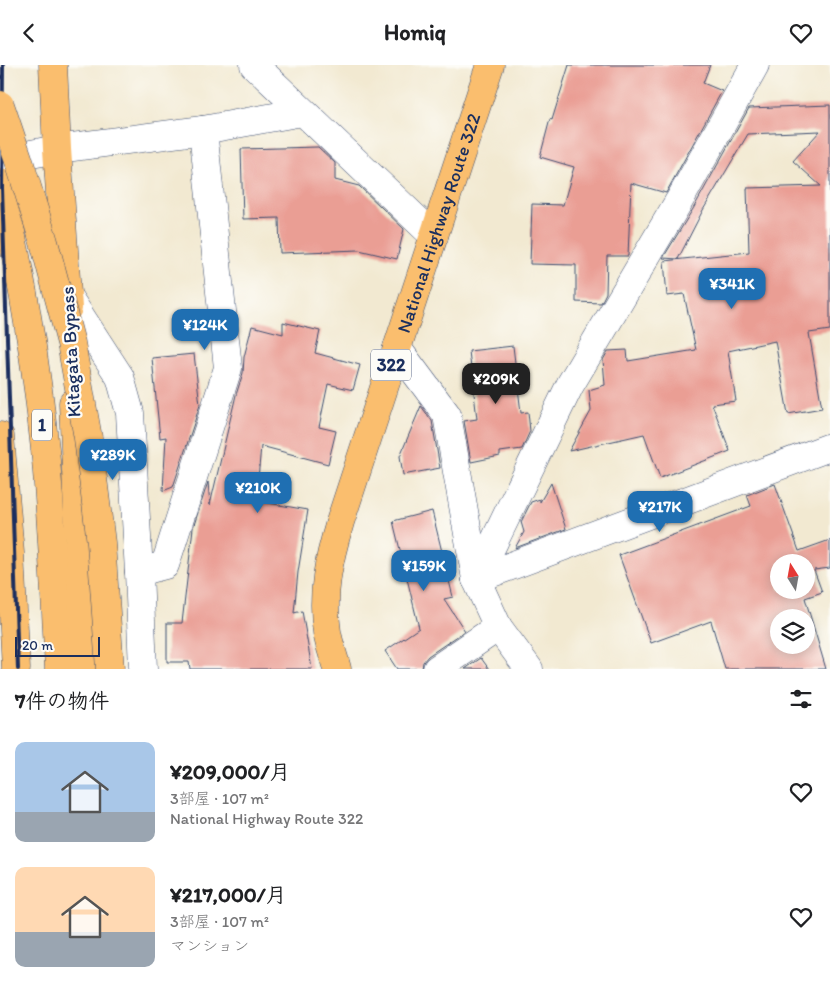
<!DOCTYPE html>
<html lang="ja">
<meta charset="utf-8">
<style>
:root{--surface:#fff;--page:#f6f6f6;--text:#202124;--muted:#757577;--accent:#1f6fb2}
body{margin:0;font-family:Itim,"Klee One",sans-serif;background:var(--page);color:var(--text);height:100vh;display:flex;flex-direction:column;font-size:19px;white-space:nowrap}
*{box-sizing:border-box;margin:0}
p{font-size:16px;color:var(--muted)}
.icon{flex:none;width:28px;height:28px;fill:none;stroke:currentColor;stroke-width:2;stroke-linecap:round;stroke-linejoin:round}
.map{position:relative;height:604px;overflow:hidden}
.drawer{display:flex;flex-direction:column;background:var(--surface);flex:1}
.drawer>*{flex:none}
.needle{width:32px;rotate:349deg}
.controls{position:absolute;left:770px;top:489px;display:grid;gap:10px}
.controls a{display:grid;place-items:center;width:45px;height:45px;border-radius:50%;background:var(--surface);box-shadow:0 2px 12px #0003;font-size:25px}
.scale{position:absolute;left:15px;bottom:12px;width:85px;box-sizing:border-box;padding-left:5px;border:2px solid #1b2f5e;border-top:0;font-size:14px;line-height:18px;white-space:nowrap;color:#1b2f5e;-webkit-text-stroke:4px #fdfcf7;paint-order:stroke}
.price{position:absolute;translate:-50% -42px;padding:0 11px;border-radius:10px;background:var(--accent);color:#fff;font-size:16px;line-height:32px;filter:drop-shadow(0 1px 2px #0008)}
.price::after{content:'';position:absolute;left:50%;top:30px;width:15px;height:11px;margin-left:-8px;background:inherit;clip-path:polygon(0 0,100% 0,50% 100%)}
.price.current{background:#222;color:#fff}
ul{padding:0;list-style:none}
li{display:flex;align-items:center;gap:15px;height:125px;padding:0 15px}
li span{display:grid;place-items:center;flex:none;width:140px;height:100px;border-radius:10px;color:#555}
li>.icon{margin-inline-start:auto}
span .icon{width:60px;height:60px;fill:#fffc;stroke-width:1}
li b{font-size:21px}
h2{display:flex;justify-content:space-between;align-items:center;height:60px;padding:0 15px;font-size:21px}
header{display:flex;justify-content:space-between;align-items:center;height:65px;padding:0 15px;background:var(--surface);font-size:22px;font-weight:700}
.map>svg:first-child{display:block}
</style>
<header><svg class="icon" aria-label="back" viewBox="0 0 24 24"><path d="M15 5l-7 7 7 7"/></svg>Homiq<svg class="icon" aria-label="heart" viewBox="0 0 24 24"><path d="M12 20l-8-8c-3-5 5-10 8-4 3-6 11-1 8 4z"/></svg></header>
<div class="map">
<svg width="830" height="604" viewBox="0 0 830 604">
<rect width="100%" height="100%" fill="#fdfcf7"/>
<filter id="ink" filterUnits="userSpaceOnUse"><feTurbulence type="fractalNoise" baseFrequency=".02" numOctaves="2"/><feDisplacementMap in="SourceGraphic" scale="10" xChannelSelector="R" yChannelSelector="G"/><feConvolveMatrix kernelMatrix="1 2 1 2 8 2 1 2 1" color-interpolation-filters="sRGB"/></filter>
<filter id="wash" filterUnits="userSpaceOnUse"><feTurbulence type="fractalNoise" baseFrequency=".0096" numOctaves="4" result="noise"/><feDisplacementMap in="SourceGraphic" scale="20" xChannelSelector="R" yChannelSelector="G"/><feGaussianBlur stdDeviation="1.12" result="paint"/><feColorMatrix in="noise" values="0 0 0 0 0 0 0 0 0 0 0 0 0 0 0 0 0 1.4 0 .05"/><feComposite in="paint" operator="in"/></filter>
<g filter="url(#wash)">
<rect width="100%" height="100%" fill="#f2e9d1"/>
<g id="blocks">
<!-- building -->
<g fill="#ea9e94" fill-rule="evenodd">
<path d="M569 0H710L703 18 722 26 666 128 631 118 628 191H607L606 228 601 238 576 237V200L530 199 532 139 563 140 574 102 540 92 550 54 552 55Z"/>
<path d="M830 40V265L809 268 822 343 788 349 775 276 728 286 736 336 712 339 730 386 660 413 644 369 569 386 591 346 589 325 605 320 603 295 608 286 627 285 628 296 696 285 684 229 667 231 664 196 749 187 747 123 821 121 793 96 820 66 748 69 703 145 678 194 663 193 693 144 749 43Z"/>
<path d="M318 82 335 98V115L359 121 404 164 397 194 359 185 280 188 279 153 243 154 241 84Z"/>
<path d="M283 257 320 266 315 288 360 300 353 325 328 319 319 362 336 366 328 399 261 381 256 436 308 445 298 507 294 548 302 546 312 604H190L189 597H167V558H182L193 463 208 417 210 440 236 330 243 308 244 292 252 261 283 269Z"/>
<path d="M513 281 521 348 528 347 530 366 522 384 500 387V391L471 397 464 356 477 354 469 286Z"/>
<path d="M194 289 200 340 173 422 163 426 166 372 160 373 152 293Z"/>
<path d="M421 341 432 356 440 403 403 410 400 391Z"/>
<path d="M551 418 566 464 515 483 524 467 521 457 531 437 540 434V437Z"/>
<path d="M775 419 799 486 830 475V503L814 505 822 527 805 533 826 604H725L711 556 651 578 619 490 751 441 747 430ZM779 498H806V525H779ZM779 552H806V580H779Z"/>
<path d="M432 446 453 532 444 534 465 566 428 591 423 597 422 604H397L385 586 419 563 393 456Z"/>
<path d="M481 593 489 604H465Z"/>
</g>
</g>
</g>
<g filter="url(#ink)">
<use href="#blocks" fill-opacity="0" stroke="#3b4b6f" stroke-width="1"/>
<g fill="none" stroke-linecap="round" stroke-linejoin="round">
<defs>
<g id="minor">
<path d="M254 0 434 171"/>
<path d="M0 95 57 84 203 65 302 47"/>
<path d="M68 232 120 312 130 348 139 507 143 604"/>
<path d="M397 283 447 350 476 514 498 562 529 604"/>
<path d="M139 507 165 500 228 303 203 65"/>
<path d="M476 514 570 320 679 136 755 0"/>
<path d="M476 514 830 382"/>
<path d="M437 604 498 562"/>
</g>
<g id="highway">
<path d="M53 0 57 84 68 243"/>
<path d="M0 118C21 206 36 295 45 384 52 457 55 531 59 604"/>
<path d="M73 338 85 604"/>
<path d="M0 371 10 488 16 604"/>
<path id="s1" d="M337 604C334 592 329 579 327 567 321 527 329 494 340 457L490 0"/>
</g>
</defs>
<!-- minor casing -->
<use href="#minor" stroke="#3b4b6f" stroke-width="29"/>
<!-- highway casing -->
<use href="#highway" stroke="#3b4b6f" stroke-width="29"/>
<!-- minor -->
<use href="#minor" stroke="#fff" stroke-width="28"/>
<!-- highway -->
<use href="#highway" stroke="#fabe6e" stroke-width="28"/>
<!-- rail -->
<path stroke="#1b2f5e" stroke-width="4" d="M3 0 2 123 18 604"/>
<defs>
<path id="highway-bridge" d="M0 40 19 96 44 177 71 278 88 373 101 478 110 604"/>
</defs>
<!-- highway-bridge casing -->
<use href="#highway-bridge" stroke="#3b4b6f" stroke-width="29" stroke-linecap="butt"/>
<!-- highway-bridge -->
<use href="#highway-bridge" stroke="#fabe6e" stroke-width="28"/>
</g>
</g>
<g text-anchor="middle" stroke-width="4.5" stroke-linejoin="round" paint-order="stroke">
<!-- shield labels -->
<g fill="#fdfcf7" stroke="#5f6c8c" stroke-width="1">
<rect x="371" y="284.5" width="40" height="31" rx="4"/>
<rect x="32" y="344.5" width="20" height="31" rx="4"/>
</g>
<g font-size="18" font-weight="bold" fill="#1b2f5e">
<text x="391" y="306">322</text>
<text x="42" y="366">1</text>
</g>
<!-- street labels -->
<g font-size="19" fill="#1b2f5e" stroke="#fdfcf7">
<text dy="7" stroke="none"><textPath href="#s1" startOffset="465">National Highway Route 322</textPath></text>
<text transform="translate(70 287) rotate(-93)" y="7">Kitagata Bypass</text>
</g>
</g>
</svg>
<div class="controls">
<a><svg class="needle" viewBox="-14 -14 28 28"><path d="M0-13l5 13h-10z" fill="#e53935"/><path d="M0 13l5-13h-10z" fill="#757577"/></svg></a>
<a><svg class="icon" aria-label="layers" viewBox="0 0 24 24"><path d="M12 4l9 5-9 5-9-5zM3 14l9 5 9-5"/></svg></a>
</div>
<div class="scale">20 m</div>
<b class="price" style="left:732px;top:245px">¥341K</b>
<b class="price" style="left:205px;top:286px">¥124K</b>
<b class="price current" style="left:496px;top:340px">¥209K</b>
<b class="price" style="left:113px;top:416px">¥289K</b>
<b class="price" style="left:258px;top:449px">¥210K</b>
<b class="price" style="left:660px;top:468px">¥217K</b>
<b class="price" style="left:424px;top:527px">¥159K</b>
</div>
<section class="drawer">
<h2>7件の物件<svg class="icon" aria-label="filters" viewBox="0 0 24 24"><path d="M4 7h16M4 17h16"/><circle cx="9" cy="7" r="2"/><circle cx="15" cy="17" r="2"/></svg></h2>
<ul>
<li><span style="background:linear-gradient(#a9c7e8 70%,#9aa5b1 0)"><svg class="icon" aria-label="home" viewBox="0 0 24 24"><path d="M3 11l9-7 9 7M6 9v11h12V9"/></svg></span><div><b>¥209,000/月</b><p>3部屋 · 107 m²</p><p>National Highway Route 322</p></div><svg class="icon" aria-label="heart" viewBox="0 0 24 24"><path d="M12 20l-8-8c-3-5 5-10 8-4 3-6 11-1 8 4z"/></svg></li>
<li><span style="background:linear-gradient(#ffd9b3 65%,#9aa5b1 0)"><svg class="icon" aria-label="home" viewBox="0 0 24 24"><path d="M3 11l9-7 9 7M6 9v11h12V9"/></svg></span><div><b>¥217,000/月</b><p>3部屋 · 107 m²</p><p>マンション</p></div><svg class="icon" aria-label="heart" viewBox="0 0 24 24"><path d="M12 20l-8-8c-3-5 5-10 8-4 3-6 11-1 8 4z"/></svg></li>
</ul>
</section>
